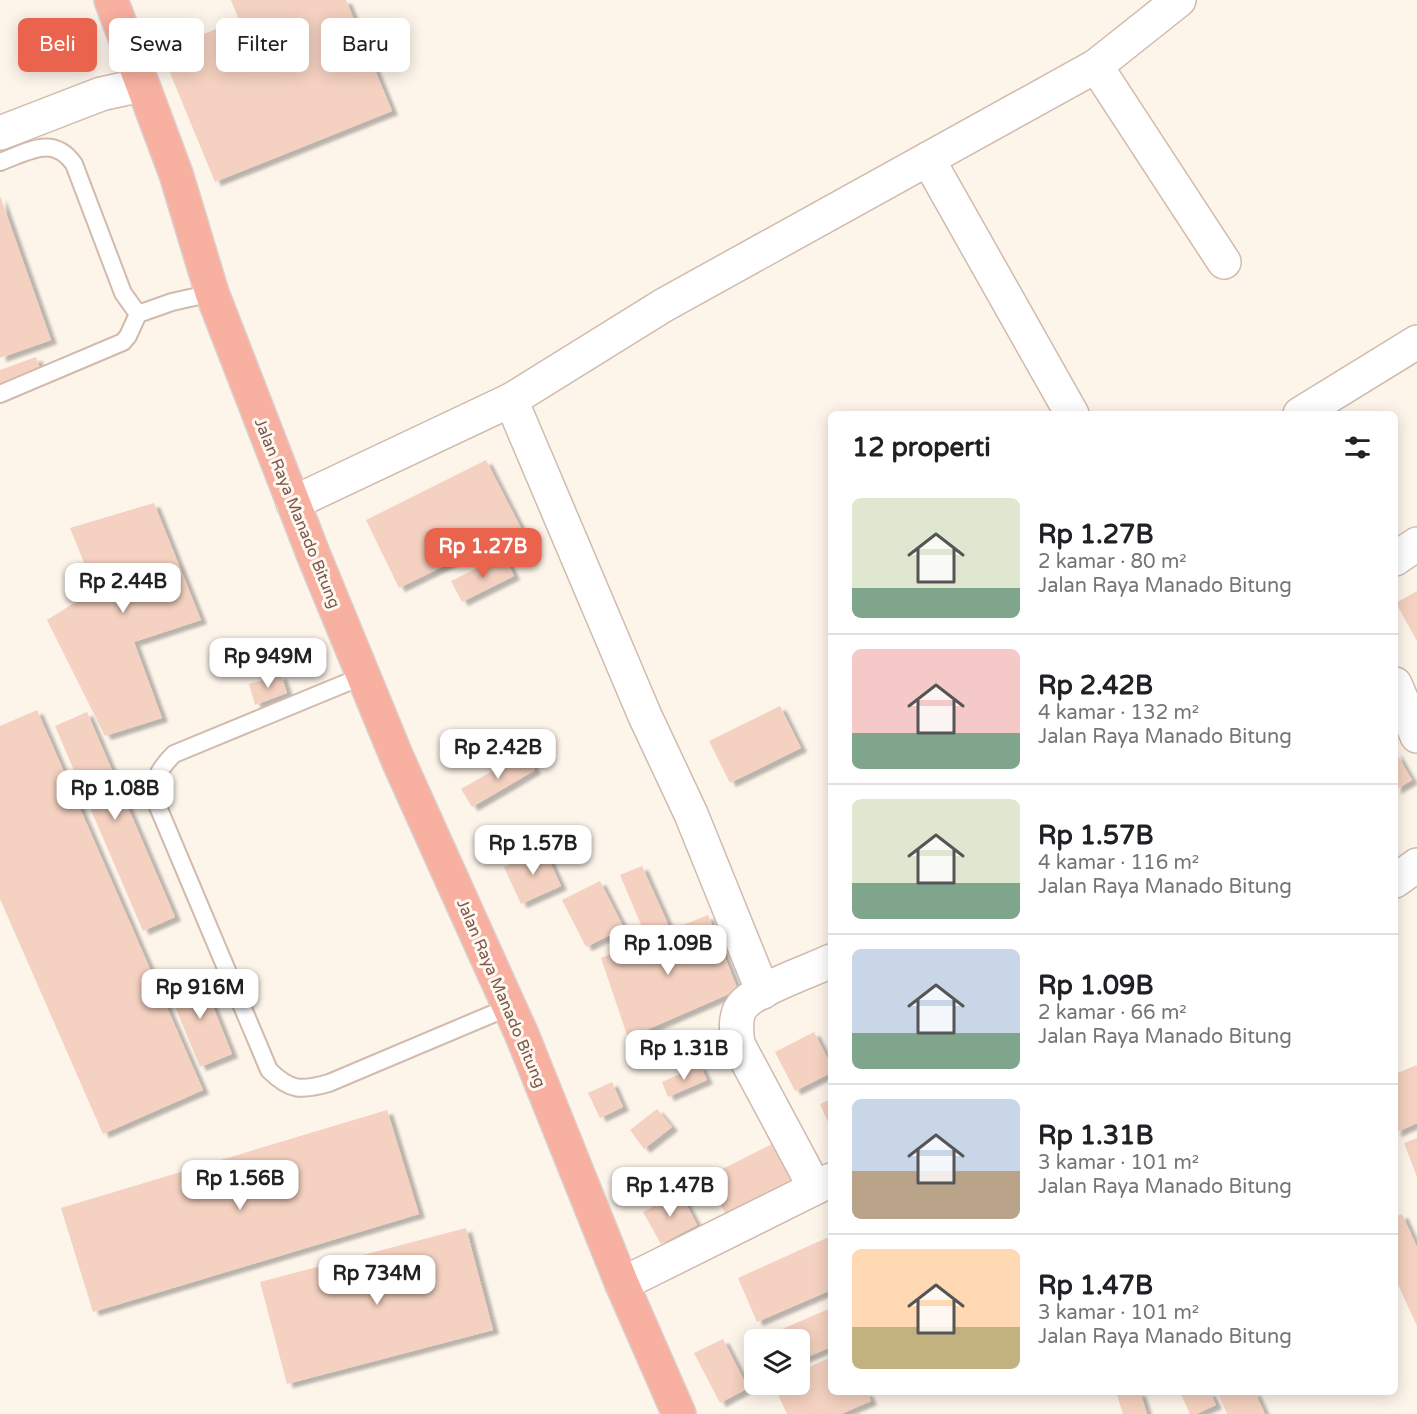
<!DOCTYPE html>
<html lang="id">
<meta charset="utf-8">
<style>
:root{--surface:#fff;--page:#f2f2f2;--text:#202124;--muted:#757577;--line:#e0e0e0;--accent:#e9634d}
body{margin:0;font-family:"Varela Round",sans-serif;background:var(--page);color:var(--text);height:100vh;display:flex;flex-direction:column;font-size:22px;white-space:nowrap}
*{box-sizing:border-box;margin:0}
p{font-size:20px;color:var(--muted)}
.icon{flex:none;width:33px;height:33px;fill:none;stroke:currentColor;stroke-width:2;stroke-linecap:round;stroke-linejoin:round}
.map{position:relative;flex:1;overflow:hidden}
.sheet{position:absolute;left:828px;top:411px;width:570px;height:984px;display:flex;flex-direction:column;background:var(--surface);border-radius:9px;box-shadow:0 3px 15px #0003}
.sheet>*{flex:none}
.top-card{position:absolute;left:18px;top:18px;width:570px;height:54px;display:flex;gap:12px}
.controls{position:absolute;left:744px;top:1329px;display:grid;gap:12px}
.controls a{display:grid;place-items:center;width:66px;height:66px;border-radius:9px;background:var(--surface);box-shadow:0 3px 15px #0003;font-size:30px}
.price{position:absolute;translate:-50% -51px;padding:0 14px;border-radius:12px;background:#fff;color:#222;font-size:20px;line-height:39px;filter:drop-shadow(0 2px 3px #0008)}
.price::after{content:'';position:absolute;left:50%;top:36px;width:18px;height:14px;margin-left:-9px;background:inherit;clip-path:polygon(0 0,100% 0,50% 100%)}
.price.selected{background:var(--accent);color:#fff}
ul{padding:0;list-style:none}
li{display:flex;align-items:center;gap:18px;height:150px;padding:0 24px}
li+li{border-top:2px solid var(--line)}
li span{display:grid;place-items:center;flex:none;width:168px;height:120px;border-radius:9px;color:#555}
li>.icon{margin-inline-start:auto}
span .icon{width:72px;height:72px;fill:#fffc;stroke-width:1}
li b{font-size:26px}
h2{display:flex;justify-content:space-between;align-items:center;height:72px;padding:0 24px;font-size:26px}
.tag{padding:0 21px;border-radius:9px;background:var(--surface);box-shadow:0 3px 15px #0003;font-size:21px;line-height:54px}
.tag.selected{background:var(--accent);color:#fff}
.map>svg:first-child{display:block}
</style>
<div class="map">
<svg width="1417" height="1414" viewBox="0 0 1417 1414">
<defs>
<filter id="shadow"><feDropShadow dx="6" dy="4" stdDeviation="1.5" flood-color="#0004"/></filter>
</defs>
<rect width="100%" height="100%" fill="#fdf4ea"/>
<!-- building -->
<g fill="#f4d1c0" filter="url(#shadow)">
<path d="M231 0H346L392 111 215 182 161 51 239 20Z"/>
<path d="M0 196 51 340 0 358Z"/>
<path d="M36 357 41 371 0 385V370Z"/>
<path d="M486 460 521 528 399 588 366 520Z"/>
<path d="M154 503 201 620 134 642 162 718 105 736 47 620 95 590 70 528Z"/>
<path d="M504 555 514 576 462 602 451 581Z"/>
<path d="M1417 591V641L1396 603Z"/>
<path d="M281 675 287 693 255 705 249 684Z"/>
<path d="M780 706 801 748 730 783 709 741Z"/>
<path d="M37 710 203 1090 103 1134 0 899V726Z"/>
<path d="M87 712 175 917 143 931 55 726Z"/>
<path d="M1395 751 1412 780 1395 790Z"/>
<path d="M525 752 535 770 472 807 461 789Z"/>
<path d="M544 849 561 886 521 904 504 867Z"/>
<path d="M642 866 668 924 645 934 620 875Z"/>
<path d="M600 881 624 928 586 947 562 900Z"/>
<path d="M708 915 738 990 628 1038 601 958Z"/>
<path d="M200 974 232 1054 200 1067 167 987Z"/>
<path d="M814 1032 831 1065V1073L795 1091 775 1052Z"/>
<path d="M700 1065 707 1080 668 1097 662 1082Z"/>
<path d="M1417 1065V1123L1395 1133V1074Z"/>
<path d="M612 1082 623 1107 600 1118 588 1093Z"/>
<path d="M831 1099V1129L820 1104Z"/>
<path d="M657 1109 672 1127 644 1149 630 1130Z"/>
<path d="M387 1110 419 1214 93 1312 61 1208Z"/>
<path d="M1417 1138V1177L1404 1143Z"/>
<path d="M776 1142 797 1183 728 1219 707 1177Z"/>
<path d="M680 1192 697 1225 661 1244 643 1212Z"/>
<path d="M1402 1214 1417 1247V1326L1395 1278V1217Z"/>
<path d="M466 1228 493 1330 287 1384 260 1282Z"/>
<path d="M831 1236V1290L757 1322 738 1278Z"/>
<path d="M831 1308V1347L800 1360V1340H776L773 1333Z"/>
<path d="M723 1339 748 1388 720 1403 694 1353Z"/>
<path d="M754 1340V1364L746 1343Z"/>
<path d="M831 1357V1392H867L871 1401 841 1414H787L773 1384H800V1371Z"/>
<path d="M1116 1392H1140L1147 1414H1123Z"/>
<path d="M1180 1392H1210L1216 1405 1196 1414H1190Z"/>
<path d="M1217 1392H1255L1265 1414H1227Z"/>
</g>
<g fill="none" stroke-linecap="round" stroke-linejoin="round">
<defs>
<g id="lane">
<path d="M0 162C28 152 53 134 74 164L123 293 138 314 172 302 212 293"/>
<path d="M0 394 123 342 128 336 138 314"/>
<path d="M363 676 174 754C158 770 153 779 156 802L269 1070C290 1091 301 1091 329 1083L509 1007"/>
</g>
<g id="street">
<path d="M1096 66 1224 262"/>
<path d="M0 133 101 94 142 85"/>
<path d="M928 159 1072 414"/>
<path d="M511 400 645 716 691 814 763 992"/>
<path d="M1300 414 1417 342"/>
<path d="M293 503 511 400 664 305 1096 66 1179 0"/>
<path d="M1395 559 1417 544"/>
<path d="M1395 684 1417 736"/>
<path d="M1395 881 1417 865"/>
<path d="M815 1188 738 1044C736 1030 734 1013 745 1003 760 988 810 971 831 961"/>
<path d="M622 1284 831 1180"/>
</g>
<path id="highway" d="M111 0 176 174 212 293 314 556 398 760 522 1035 622 1284 679 1414"/>
</defs>
<!-- lane casing -->
<use href="#lane" stroke="#d1baae" stroke-width="20"/>
<!-- street casing -->
<use href="#street" stroke="#d1baae" stroke-width="36"/>
<!-- highway casing -->
<use href="#highway" stroke="#dad0cd" stroke-width="36"/>
<!-- lane -->
<use href="#lane" stroke="#fff" stroke-width="16"/>
<!-- street -->
<use href="#street" stroke="#fff" stroke-width="33"/>
<!-- highway -->
<use href="#highway" stroke="#f8b0a0" stroke-width="33"/>
</g>
<g text-anchor="middle" stroke-width="6" stroke-linejoin="round" paint-order="stroke">
<!-- street labels -->
<g font-size="16" fill="#7a584b" stroke="#fff8f1">
<text transform="translate(298 513) rotate(68)" y="6">Jalan Raya Manado Bitung</text>
<text transform="translate(502 993) rotate(67)" y="6">Jalan Raya Manado Bitung</text>
</g>
</g>
</svg>
<div class="controls">
<a><svg class="icon" aria-label="layers" viewBox="0 0 24 24"><path d="M12 4l9 5-9 5-9-5zM3 14l9 5 9-5"/></svg></a>
</div>
<b class="price selected" style="left:483px;top:579px">Rp 1.27B</b>
<b class="price" style="left:123px;top:614px">Rp 2.44B</b>
<b class="price" style="left:268px;top:689px">Rp 949M</b>
<b class="price" style="left:498px;top:780px">Rp 2.42B</b>
<b class="price" style="left:115px;top:821px">Rp 1.08B</b>
<b class="price" style="left:533px;top:876px">Rp 1.57B</b>
<b class="price" style="left:668px;top:976px">Rp 1.09B</b>
<b class="price" style="left:200px;top:1020px">Rp 916M</b>
<b class="price" style="left:684px;top:1081px">Rp 1.31B</b>
<b class="price" style="left:240px;top:1211px">Rp 1.56B</b>
<b class="price" style="left:670px;top:1218px">Rp 1.47B</b>
<b class="price" style="left:377px;top:1306px">Rp 734M</b>
<div class="top-card">
<a class="tag selected">Beli</a>
<a class="tag">Sewa</a>
<a class="tag">Filter</a>
<a class="tag">Baru</a>
</div>
<section class="sheet">
<h2>12 properti<svg class="icon" aria-label="filters" viewBox="0 0 24 24"><path d="M4 7h16M4 17h16"/><circle cx="9" cy="7" r="2"/><circle cx="15" cy="17" r="2"/></svg></h2>
<ul>
<li><span style="background:linear-gradient(#dfe7d0 75%,#7fa58c 0)"><svg class="icon" aria-label="home" viewBox="0 0 24 24"><path d="M3 11l9-7 9 7M6 9v11h12V9"/></svg></span><div><b>Rp 1.27B</b><p>2 kamar · 80 m²</p><p>Jalan Raya Manado Bitung</p></div></li>
<li><span style="background:linear-gradient(#f6c9c9 70%,#7fa58c 0)"><svg class="icon" aria-label="home" viewBox="0 0 24 24"><path d="M3 11l9-7 9 7M6 9v11h12V9"/></svg></span><div><b>Rp 2.42B</b><p>4 kamar · 132 m²</p><p>Jalan Raya Manado Bitung</p></div></li>
<li><span style="background:linear-gradient(#dfe7d0 70%,#7fa58c 0)"><svg class="icon" aria-label="home" viewBox="0 0 24 24"><path d="M3 11l9-7 9 7M6 9v11h12V9"/></svg></span><div><b>Rp 1.57B</b><p>4 kamar · 116 m²</p><p>Jalan Raya Manado Bitung</p></div></li>
<li><span style="background:linear-gradient(#c9d6e8 70%,#7fa58c 0)"><svg class="icon" aria-label="home" viewBox="0 0 24 24"><path d="M3 11l9-7 9 7M6 9v11h12V9"/></svg></span><div><b>Rp 1.09B</b><p>2 kamar · 66 m²</p><p>Jalan Raya Manado Bitung</p></div></li>
<li><span style="background:linear-gradient(#c9d6e8 60%,#b9a48a 0)"><svg class="icon" aria-label="home" viewBox="0 0 24 24"><path d="M3 11l9-7 9 7M6 9v11h12V9"/></svg></span><div><b>Rp 1.31B</b><p>3 kamar · 101 m²</p><p>Jalan Raya Manado Bitung</p></div></li>
<li><span style="background:linear-gradient(#ffd9b3 65%,#c2b280 0)"><svg class="icon" aria-label="home" viewBox="0 0 24 24"><path d="M3 11l9-7 9 7M6 9v11h12V9"/></svg></span><div><b>Rp 1.47B</b><p>3 kamar · 101 m²</p><p>Jalan Raya Manado Bitung</p></div></li>
</ul>
</section>
</div>
